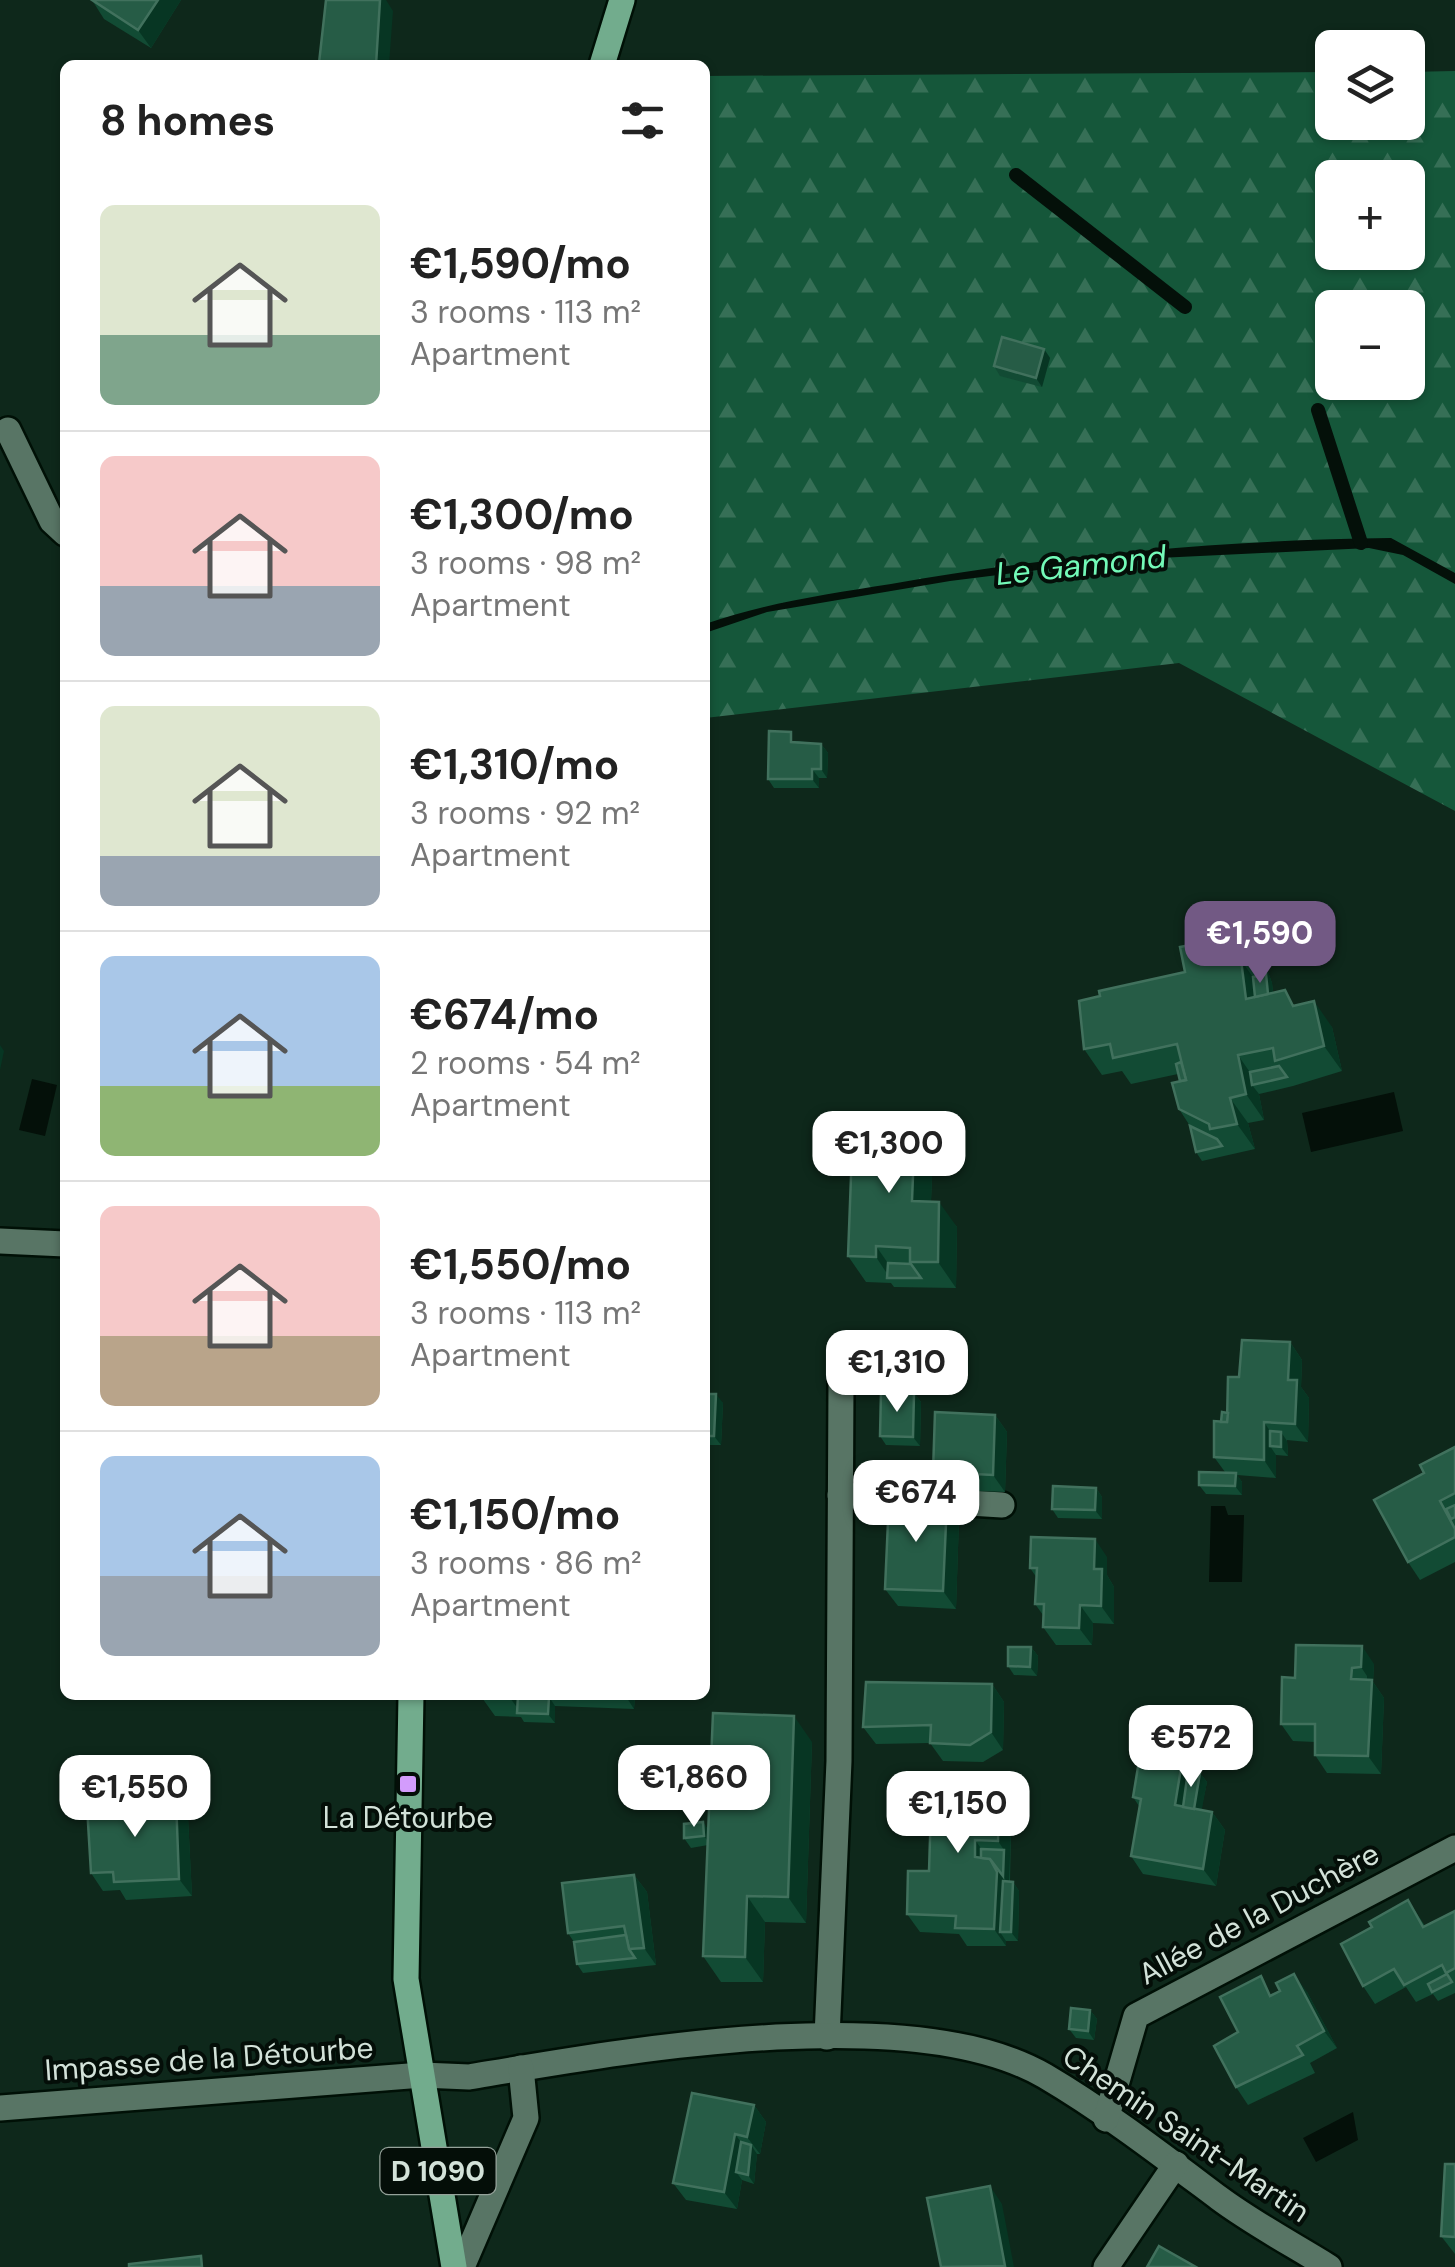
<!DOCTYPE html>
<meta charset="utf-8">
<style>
:root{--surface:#fff;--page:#f6f6f6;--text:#222;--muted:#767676;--line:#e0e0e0;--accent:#725984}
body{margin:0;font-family:"DM Sans",sans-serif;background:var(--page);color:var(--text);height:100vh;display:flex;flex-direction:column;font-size:38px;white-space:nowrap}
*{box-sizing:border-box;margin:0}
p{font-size:32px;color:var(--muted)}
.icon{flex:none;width:55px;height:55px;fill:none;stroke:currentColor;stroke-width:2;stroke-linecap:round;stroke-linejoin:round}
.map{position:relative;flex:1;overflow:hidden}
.details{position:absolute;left:60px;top:60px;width:650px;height:1640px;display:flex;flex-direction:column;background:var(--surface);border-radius:15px;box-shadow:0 2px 8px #0004}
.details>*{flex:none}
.controls{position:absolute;left:1315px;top:30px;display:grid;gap:20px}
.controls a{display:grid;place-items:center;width:110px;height:110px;border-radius:15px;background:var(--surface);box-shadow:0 2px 8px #0004;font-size:50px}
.price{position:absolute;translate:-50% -85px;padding:0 22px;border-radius:20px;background:#fff;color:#222;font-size:32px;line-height:65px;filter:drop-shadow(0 2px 5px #0008)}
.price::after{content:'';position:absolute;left:50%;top:60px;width:30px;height:22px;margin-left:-15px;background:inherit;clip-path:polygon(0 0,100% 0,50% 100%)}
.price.current{background:var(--accent);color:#fff}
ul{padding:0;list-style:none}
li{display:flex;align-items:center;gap:30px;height:250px;padding:0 40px}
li+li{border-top:2px solid var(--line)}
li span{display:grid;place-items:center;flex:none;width:280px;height:200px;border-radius:15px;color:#555}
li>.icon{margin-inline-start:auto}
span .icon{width:120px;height:120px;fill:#fffc;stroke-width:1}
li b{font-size:42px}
h2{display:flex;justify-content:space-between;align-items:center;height:120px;padding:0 40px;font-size:42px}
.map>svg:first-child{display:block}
</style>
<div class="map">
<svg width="1455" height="2267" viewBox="0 0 1455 2267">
<defs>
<pattern id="forest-firs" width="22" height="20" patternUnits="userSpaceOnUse" patternTransform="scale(2.5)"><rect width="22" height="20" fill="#15573a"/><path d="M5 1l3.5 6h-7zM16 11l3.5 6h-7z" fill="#366f56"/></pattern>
</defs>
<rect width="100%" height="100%" fill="#0e281b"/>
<!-- forest -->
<path fill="url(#forest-firs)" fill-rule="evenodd" d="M1455 71V811L1179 663 705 718V76L1332 72V122H1408V72ZM1332 178H1408V252H1332ZM1332 308H1408V382H1332Z"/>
<!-- water -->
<g fill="#041009">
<path d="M1391 538 1455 573V584L1403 555 1369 548 1117 560 950 581 767 612 705 633V624C766 603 827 594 891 584 1056 555 1224 540 1391 538Z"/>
<path d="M32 1079 57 1085 45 1136 19 1130Z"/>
<path d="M1394 1092 1403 1131 1311 1152 1302 1113Z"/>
<path d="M1211 1506H1225L1228 1515H1244L1242 1582H1209Z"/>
<path d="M1353 2112 1358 2140 1316 2162 1303 2138Z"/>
</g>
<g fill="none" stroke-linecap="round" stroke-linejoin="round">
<!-- stream -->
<g stroke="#041009" stroke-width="14">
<path d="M1016 175 1185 307"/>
<path d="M1318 410 1361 543"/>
</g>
<defs>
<g id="street">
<path d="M8 430 52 521 65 533"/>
<path d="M0 1241 65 1244"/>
<path d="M840 1495 1002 1505"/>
<path d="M827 2037 839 1761 841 1384"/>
<path d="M0 2108 422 2075 469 2077C618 2052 911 1998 1045 2076 1106 2112 1163 2156 1219 2198 1254 2224 1292 2244 1329 2267"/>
<path d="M1106 2119 1136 2016 1455 1848"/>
<path d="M462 2267 526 2118 521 2068"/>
<path d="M1106 2267 1176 2164"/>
</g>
<g id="primary">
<path d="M602 65 622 0"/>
<path d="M411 1695 406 1979 454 2267"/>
</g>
</defs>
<!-- street casing -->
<use href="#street" stroke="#001006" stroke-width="30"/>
<!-- primary casing -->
<use href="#primary" stroke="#001006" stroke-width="30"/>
<!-- street -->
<use href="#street" stroke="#587565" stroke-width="25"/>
<!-- primary -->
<use href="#primary" stroke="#72ac8d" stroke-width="25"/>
</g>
<!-- wall -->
<g fill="#124b34">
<path d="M92 0H181L151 48 104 19Z"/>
<path d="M1044 349 1050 358 1042 387 1000 376 994 366Z"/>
<path d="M797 741 821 744 828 753 827 778H819V788H774L768 779Z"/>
<path d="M1238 912 1246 923 1254 922 1260 931 1266 957 1263 958 1272 983 1273 993 1332 1027 1342 1071 1293 1086 1259 1094 1264 1120 1248 1123 1255 1149 1202 1161 1196 1152 1190 1126 1179 1109 1180 1081 1178 1074 1131 1084 1122 1071 1102 1075 1084 1049 1100 996 1185 972 1195 944Z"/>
<path d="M915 1126 933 1152 931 1201 957 1227 956 1288 894 1287 891 1283 866 1282 848 1256Z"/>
<path d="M1290 1342 1302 1360 1301 1387 1309 1398 1308 1442 1287 1440 1288 1456 1276 1455V1478L1237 1475 1242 1482V1495L1206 1494 1199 1485 1225 1472 1214 1457 1221 1422 1228 1413 1239 1377Z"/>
<path d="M914 1393 921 1402 920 1446 886 1445 880 1436Z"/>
<path d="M705 1394 723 1403 721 1445H705Z"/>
<path d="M995 1415 1007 1432 1005 1492 945 1490 933 1472Z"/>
<path d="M1455 1447V1562L1420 1580 1408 1562 1424 1473Z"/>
<path d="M1096 1488 1102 1497V1519L1058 1518 1052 1509Z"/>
<path d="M959 1519 956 1609 898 1606 885 1589Z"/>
<path d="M1107 1557V1575L1114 1587V1624L1093 1623 1092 1645H1056L1043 1627V1615L1035 1604 1037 1578 1030 1568Z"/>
<path d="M1031 1647 1038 1656 1037 1676 1014 1675 1008 1666Z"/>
<path d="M1374 1664 1373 1682 1384 1698 1381 1774 1327 1773 1315 1755V1742L1293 1741 1281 1724 1295 1678Z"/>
<path d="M992 1684 1004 1702 1003 1750 983 1762 943 1761 930 1743 876 1744 863 1727Z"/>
<path d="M480 1695H635L634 1709 555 1706V1723L524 1722 521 1717 495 1716Z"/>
<path d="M812 1742 806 1923 765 1922 763 1982H721L703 1956 708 1845 691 1848 684 1838 703 1822 708 1830Z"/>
<path d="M1182 1762 1188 1771 1200 1773 1207 1782 1201 1810 1212 1812 1225 1830 1216 1886 1143 1874 1131 1856 1139 1806 1133 1797Z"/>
<path d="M1004 1797V1813L1011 1824 1010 1881 1013 1882 1019 1891 1018 1941H1006V1946H967L959 1934 920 1932 907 1914Z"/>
<path d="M176 1799 188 1817 192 1896 126 1900 120 1890 103 1891 91 1873Z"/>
<path d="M634 1875 647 1892 656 1965 583 1973 577 1964 574 1942 568 1933Z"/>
<path d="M1408 1900 1425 1926 1455 1911V1993L1438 2001 1433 1994 1416 2002 1406 1987 1375 2004 1363 1986 1372 1927Z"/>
<path d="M1307 1992 1337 2048 1310 2063 1315 2073 1248 2105 1236 2087 1238 2032 1273 1994Z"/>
<path d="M1090 2010 1097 2019 1094 2040 1076 2038 1069 2029Z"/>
<path d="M754 2105 766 2122 760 2154H757L754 2184 742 2180 737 2209 686 2200 673 2183Z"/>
<path d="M1455 2164V2254L1441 2236Z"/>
</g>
<!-- shaded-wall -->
<g fill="#073623">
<path d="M158 0H181L151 48 138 30Z"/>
<path d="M380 0H386L393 11 389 65H376Z"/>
<path d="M1044 349 1050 358 1042 387 1036 378Z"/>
<path d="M821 744 828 753 827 778 821 769Z"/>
<path d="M812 769 819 778V788L812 779Z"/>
<path d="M1238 912 1256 937 1272 983 1277 1022 1270 1013 1266 974 1254 957Z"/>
<path d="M1254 922 1260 931 1266 957 1260 948Z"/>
<path d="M1241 960 1259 986 1258 1016 1246 999Z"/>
<path d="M1314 1001 1332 1027 1342 1071 1324 1046Z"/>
<path d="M0 1045 4 1051 0 1070Z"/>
<path d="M1238 1055 1256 1081 1252 1085 1259 1094 1264 1120 1246 1094Z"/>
<path d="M1230 1098 1248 1123 1255 1149 1237 1124Z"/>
<path d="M915 1126 933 1152 930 1227 912 1201Z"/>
<path d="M939 1202 957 1227 956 1288 938 1262Z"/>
<path d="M876 1246 894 1272 890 1278 876 1257Z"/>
<path d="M1290 1342 1302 1360 1301 1387 1309 1398 1308 1442 1295 1424 1288 1380Z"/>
<path d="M914 1393 921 1402 920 1446 913 1437Z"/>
<path d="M716 1394 723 1403 721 1445 714 1436Z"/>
<path d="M995 1415 1007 1432 1005 1492 993 1475Z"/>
<path d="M1264 1422 1276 1440 1270 1446 1276 1455V1478L1264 1460Z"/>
<path d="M1281 1432 1287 1441 1288 1456 1281 1447Z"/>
<path d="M1236 1473 1242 1482V1495L1235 1486Z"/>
<path d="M1096 1488 1102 1497V1519L1095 1510Z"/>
<path d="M947 1501 959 1519 956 1609 943 1591Z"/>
<path d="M1095 1539 1107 1557V1575L1114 1587V1624L1101 1606 1094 1569Z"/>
<path d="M1080 1605 1093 1623 1092 1645 1079 1628Z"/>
<path d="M1362 1646 1374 1664 1373 1682 1384 1698 1381 1774 1368 1756 1367 1676 1361 1667Z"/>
<path d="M1031 1647 1038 1656 1037 1676 1030 1667Z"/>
<path d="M992 1684 1004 1702 1003 1750 991 1732Z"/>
<path d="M508 1695H517L524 1705 521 1713Z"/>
<path d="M625 1695H635L634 1709Z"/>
<path d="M549 1697 555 1706V1723L548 1714Z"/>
<path d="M794 1716 812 1742 806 1923 788 1897Z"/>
<path d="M1182 1762 1194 1780 1189 1815 1175 1805Z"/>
<path d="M1200 1773 1207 1782 1199 1825 1192 1816Z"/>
<path d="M991 1779 1004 1797V1813L1011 1824 1009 1885 1003 1876 1004 1850 998 1841 991 1806Z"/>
<path d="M176 1799 188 1817 192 1896 179 1879Z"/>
<path d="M1212 1812 1225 1830 1216 1886 1203 1869Z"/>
<path d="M703 1822 709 1831 711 1845 704 1836Z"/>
<path d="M975 1840 988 1858 975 1857Z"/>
<path d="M990 1859 1003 1876 1009 1890 1000 1932 1006 1941V1946L994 1929Z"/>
<path d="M634 1875 647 1892 656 1965 644 1948Z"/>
<path d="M1013 1882 1019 1891 1018 1941 1011 1932Z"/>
<path d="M747 1896 765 1922 763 1982 745 1957Z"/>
<path d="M1294 1974 1307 1992 1337 2048 1324 2031Z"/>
<path d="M1090 2010 1097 2019 1094 2040 1088 2031Z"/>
<path d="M754 2105 766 2122 760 2154 747 2137Z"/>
<path d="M735 2134 748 2152 736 2172 742 2180 737 2209 724 2192Z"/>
<path d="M751 2145 757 2154 754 2184 748 2175Z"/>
<path d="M990 2186 1002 2204 1014 2267H1005Z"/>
</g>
<!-- building -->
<g fill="#265c46" stroke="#41715d" stroke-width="2.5">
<path d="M92 0H158L138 30Z"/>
<path d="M326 0H380L376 65H345L319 63Z"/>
<path d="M1002 337 1044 349 1036 378 994 366Z"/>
<path d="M769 731 791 732V742L821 744V769H812V779H768Z"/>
<path d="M1238 912 1254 957 1241 960 1246 999 1285 990 1293 1006 1314 1001 1324 1046 1275 1061 1273 1048 1238 1055 1246 1094 1230 1098 1237 1124 1210 1129 1209 1124 1179 1109 1172 1083 1186 1080 1177 1044 1113 1058 1110 1044 1084 1049 1079 1001 1100 996 1099 991 1185 972 1180 947 1195 944 1189 917Z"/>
<path d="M1254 922 1260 948 1254 950 1250 928 1246 923Z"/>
<path d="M1266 974 1268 994 1255 997 1253 977Z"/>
<path d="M1181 1062 1186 1080 1180 1081 1176 1064Z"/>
<path d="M1279 1066 1287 1077 1252 1085 1250 1072Z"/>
<path d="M853 1124 915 1126 912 1201 939 1202 938 1262H910V1248L876 1246V1257L848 1256Z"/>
<path d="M1190 1126 1217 1139 1222 1146 1196 1152Z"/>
<path d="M888 1263 911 1264 921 1278H887Z"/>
<path d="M1242 1340 1290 1342 1288 1380H1297L1295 1424 1264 1422V1460L1214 1457V1421L1227 1422 1228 1377H1239Z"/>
<path d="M881 1392 914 1393 913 1437 880 1436Z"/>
<path d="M705 1394H716L714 1436H705Z"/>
<path d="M935 1412 995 1415 993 1475 933 1472Z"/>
<path d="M1222 1412 1228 1413 1227 1422H1221Z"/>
<path d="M1270 1431 1281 1432V1447L1270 1446Z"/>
<path d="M1455 1447V1493L1440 1501 1455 1529V1537L1408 1562 1374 1500 1424 1473 1420 1465Z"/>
<path d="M1199 1472 1236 1473 1235 1486 1199 1485Z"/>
<path d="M1053 1486 1096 1488 1095 1510 1052 1509Z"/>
<path d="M889 1499 947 1501 943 1591 885 1589Z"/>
<path d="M1455 1505V1517L1451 1519 1446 1509Z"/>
<path d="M1031 1537 1095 1539 1094 1569H1102L1101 1606 1080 1605 1079 1628 1043 1627 1044 1604H1035L1037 1568H1030Z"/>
<path d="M1296 1645 1362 1646 1361 1667 1352 1668 1351 1679 1372 1680 1368 1756 1315 1755V1724H1281L1282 1677 1295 1678Z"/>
<path d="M1008 1647H1031L1030 1667 1008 1666Z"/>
<path d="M866 1682 992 1684 991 1732 970 1745 930 1743 931 1725 863 1727Z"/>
<path d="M518 1696 549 1697 548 1714 517 1713Z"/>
<path d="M713 1713 794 1716 788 1897 747 1896 745 1957 703 1956Z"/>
<path d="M1140 1755 1182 1762 1175 1805 1212 1812 1203 1869 1131 1856 1141 1799 1133 1797Z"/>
<path d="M1188 1771 1200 1773 1194 1809 1183 1807Z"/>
<path d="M932 1777 991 1779V1806H999L998 1841 975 1840V1857L990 1859 997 1872 994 1929 955 1928 956 1916 907 1914 908 1871H929Z"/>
<path d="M176 1799 179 1879 114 1882 113 1872 91 1873 87 1806Z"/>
<path d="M703 1822 704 1836 684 1838V1824Z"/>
<path d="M981 1849 1004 1850 1003 1876 990 1859 981 1858Z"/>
<path d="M634 1875 644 1948 629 1949 624 1926 568 1933 562 1883Z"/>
<path d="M1003 1881 1013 1882 1011 1932H1000Z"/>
<path d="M1408 1900 1423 1927 1455 1911V1968L1446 1973 1442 1965 1404 1985 1394 1969 1363 1986 1341 1944 1372 1927 1369 1922Z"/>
<path d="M626 1935 629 1949 635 1958 577 1964 574 1942Z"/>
<path d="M1294 1974 1324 2031 1297 2046 1303 2055 1236 2087 1214 2046 1238 2032 1220 1997 1261 1976 1270 1996 1280 1991 1276 1983Z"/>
<path d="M1447 1974 1452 1982 1432 1992 1428 1984Z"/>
<path d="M1071 2008 1090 2010 1088 2031 1069 2029Z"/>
<path d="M692 2093 754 2105 747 2137 735 2134 724 2192 673 2183Z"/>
<path d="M741 2142 751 2145 748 2175 736 2172Z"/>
<path d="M1445 2164H1455V2237L1441 2236Z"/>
<path d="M990 2186 1005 2266 941 2267 927 2198Z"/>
<path d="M1159 2246 1196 2267H1147Z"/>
<path d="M201 2256 202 2267H129V2264Z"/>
</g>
<!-- markers -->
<rect fill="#d39cfc" stroke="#040e08" stroke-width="4" x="398" y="1774" width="20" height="20" rx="5"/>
<g text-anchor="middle" stroke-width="8" stroke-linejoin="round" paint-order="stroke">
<!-- shield labels -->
<rect fill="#040e08" stroke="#95a29a" stroke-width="2.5" x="380.5" y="2148" width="115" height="46" rx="8"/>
<g font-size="28" font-weight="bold" fill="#d3e2d9">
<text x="438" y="2181">D 1090</text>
</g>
<!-- poi labels -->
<g font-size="30" fill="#d3e2d9" stroke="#040e08">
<text x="408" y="1828">La Détourbe</text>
</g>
<!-- street labels -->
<g font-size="30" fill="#d3e2d9" stroke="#040e08">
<text transform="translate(1259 1914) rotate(-28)" y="10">Allée de la Duchère</text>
<text transform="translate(209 2059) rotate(-4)" y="10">Impasse de la Détourbe</text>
<text transform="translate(1186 2134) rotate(34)" y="10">Chemin Saint-Martin</text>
</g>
<!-- water labels -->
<g font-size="32" font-style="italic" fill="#73fab8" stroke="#040e08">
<text transform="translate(1081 565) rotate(-6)" y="11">Le Gamond</text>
</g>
</g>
</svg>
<div class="controls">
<a><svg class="icon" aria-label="layers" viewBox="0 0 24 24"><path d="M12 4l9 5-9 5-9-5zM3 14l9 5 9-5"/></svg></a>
<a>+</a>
<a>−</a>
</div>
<b class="price current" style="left:1260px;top:986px">€1,590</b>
<b class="price" style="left:889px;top:1196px">€1,300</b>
<b class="price" style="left:897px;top:1415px">€1,310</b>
<b class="price" style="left:916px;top:1545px">€674</b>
<b class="price" style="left:1191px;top:1790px">€572</b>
<b class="price" style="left:694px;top:1830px">€1,860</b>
<b class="price" style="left:135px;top:1840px">€1,550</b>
<b class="price" style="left:958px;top:1856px">€1,150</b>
<section class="details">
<h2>8 homes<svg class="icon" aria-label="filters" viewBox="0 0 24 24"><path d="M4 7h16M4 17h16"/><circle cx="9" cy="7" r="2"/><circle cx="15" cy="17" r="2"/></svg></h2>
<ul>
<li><span style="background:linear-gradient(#dfe7d0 65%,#7fa58c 0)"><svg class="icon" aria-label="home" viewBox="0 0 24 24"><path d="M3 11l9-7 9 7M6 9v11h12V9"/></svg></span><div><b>€1,590/mo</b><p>3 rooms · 113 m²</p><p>Apartment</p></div></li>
<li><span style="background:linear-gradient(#f6c9c9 65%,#9aa5b1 0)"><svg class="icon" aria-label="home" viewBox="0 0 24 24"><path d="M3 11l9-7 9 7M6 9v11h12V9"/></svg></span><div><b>€1,300/mo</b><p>3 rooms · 98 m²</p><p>Apartment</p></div></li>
<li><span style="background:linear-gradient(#dfe7d0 75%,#9aa5b1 0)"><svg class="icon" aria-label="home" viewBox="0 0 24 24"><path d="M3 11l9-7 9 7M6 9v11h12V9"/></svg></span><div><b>€1,310/mo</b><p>3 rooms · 92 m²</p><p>Apartment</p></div></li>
<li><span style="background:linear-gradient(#a9c7e8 65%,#8fb573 0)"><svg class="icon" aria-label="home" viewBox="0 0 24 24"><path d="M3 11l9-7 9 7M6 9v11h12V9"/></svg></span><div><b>€674/mo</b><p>2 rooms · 54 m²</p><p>Apartment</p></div></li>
<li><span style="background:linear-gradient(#f6c9c9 65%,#b9a48a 0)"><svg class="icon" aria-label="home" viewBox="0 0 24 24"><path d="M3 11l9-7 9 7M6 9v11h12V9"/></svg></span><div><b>€1,550/mo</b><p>3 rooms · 113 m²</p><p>Apartment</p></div></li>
<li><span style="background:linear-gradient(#a9c7e8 60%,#9aa5b1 0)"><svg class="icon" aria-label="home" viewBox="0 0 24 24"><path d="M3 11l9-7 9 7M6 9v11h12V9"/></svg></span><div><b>€1,150/mo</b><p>3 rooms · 86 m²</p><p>Apartment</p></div></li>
</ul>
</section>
</div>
